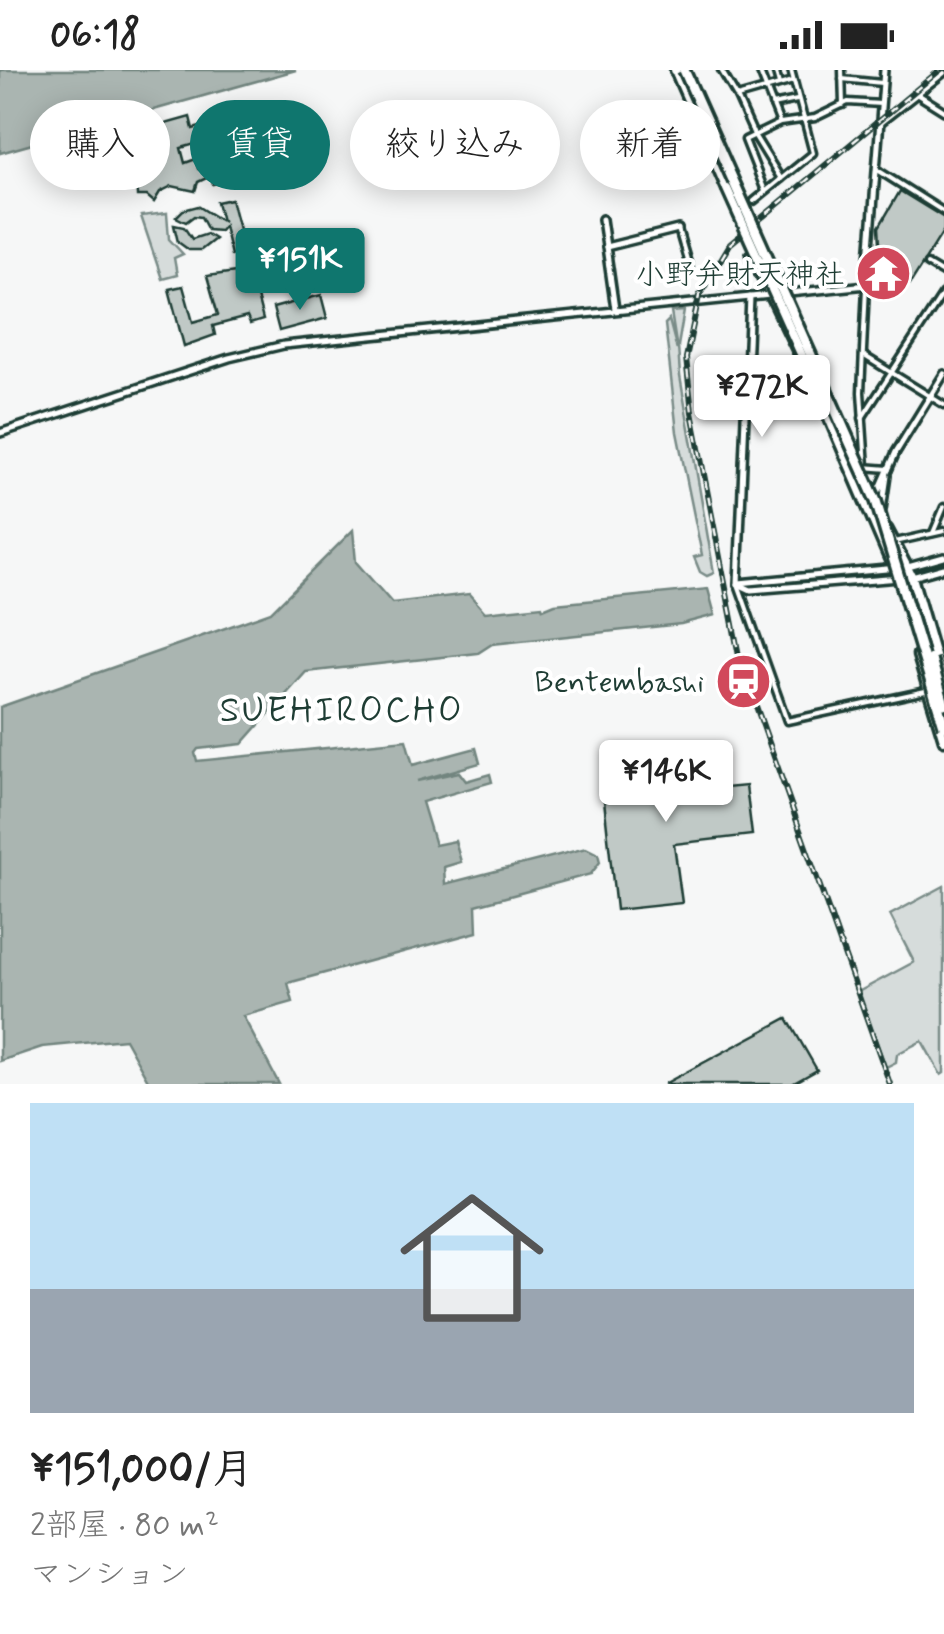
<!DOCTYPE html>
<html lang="ja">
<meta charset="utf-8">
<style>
:root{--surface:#fff;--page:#f6f6f6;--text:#222;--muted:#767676;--line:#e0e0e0;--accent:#0f766e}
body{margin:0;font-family:Mynerve,"Klee One",sans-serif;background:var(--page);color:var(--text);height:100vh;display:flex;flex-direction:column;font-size:38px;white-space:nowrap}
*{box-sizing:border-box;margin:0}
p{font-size:32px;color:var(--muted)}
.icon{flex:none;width:55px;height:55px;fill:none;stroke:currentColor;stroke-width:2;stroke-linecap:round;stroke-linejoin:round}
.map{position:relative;height:1014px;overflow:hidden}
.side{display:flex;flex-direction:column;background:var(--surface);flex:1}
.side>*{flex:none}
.guide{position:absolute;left:30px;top:30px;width:885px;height:90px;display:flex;gap:20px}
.price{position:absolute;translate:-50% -85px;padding:0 22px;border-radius:10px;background:#fff;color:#222;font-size:32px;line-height:65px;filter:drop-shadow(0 2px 5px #0008)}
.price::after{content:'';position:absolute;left:50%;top:60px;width:30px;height:22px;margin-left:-15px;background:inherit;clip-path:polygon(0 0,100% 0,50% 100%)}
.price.on{background:var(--accent);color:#fff}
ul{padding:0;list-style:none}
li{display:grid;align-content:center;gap:20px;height:530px;padding:0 30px}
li+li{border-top:2px solid var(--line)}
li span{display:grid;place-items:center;height:310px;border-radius:0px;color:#555}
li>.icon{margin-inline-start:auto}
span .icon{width:180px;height:180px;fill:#fffc;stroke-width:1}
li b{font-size:42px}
.chip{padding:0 35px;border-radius:45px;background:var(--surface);box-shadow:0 5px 25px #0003;font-size:35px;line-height:90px}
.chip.on{background:var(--accent);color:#fff}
.status{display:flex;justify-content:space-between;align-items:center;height:70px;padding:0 50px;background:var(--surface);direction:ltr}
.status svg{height:28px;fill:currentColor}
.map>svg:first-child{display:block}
</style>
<div class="status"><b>06:18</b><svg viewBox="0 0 49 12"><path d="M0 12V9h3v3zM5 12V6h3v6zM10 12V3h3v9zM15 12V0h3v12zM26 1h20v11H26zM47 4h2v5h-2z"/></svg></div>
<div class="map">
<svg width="944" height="1014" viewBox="0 0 944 1014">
<rect width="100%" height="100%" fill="#f6f7f7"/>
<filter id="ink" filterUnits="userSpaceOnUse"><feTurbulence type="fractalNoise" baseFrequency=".01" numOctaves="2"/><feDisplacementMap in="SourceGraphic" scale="20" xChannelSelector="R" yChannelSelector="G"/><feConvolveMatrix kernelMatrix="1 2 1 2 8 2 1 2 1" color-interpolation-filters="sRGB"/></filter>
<g filter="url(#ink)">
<!-- green -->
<g fill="#d6dcdb" stroke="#7a8c88" stroke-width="2.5">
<path d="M167 143 169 169 183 184 174 188 177 205 162 209 141 146Z"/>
<path d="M684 241 678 276 680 306 714 503 707 506 700 502 694 487 702 485 677 362 665 254 669 250 677 280 671 242Z"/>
<path d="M944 816V1003L941 1005 922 971 897 984 896 992 886 997 858 922 914 892 890 845Z"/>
</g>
<!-- water -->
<g fill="#aab5b1" stroke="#72857f" stroke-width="2.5">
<path d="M0 0H296L0 83Z"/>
<path d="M353 460 356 492 392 533 469 524 485 542 542 536 543 539 555 534 708 519 715 545 681 554 492 574 478 583 306 602 242 674 198 679 195 683 197 691 406 670 413 695 476 678 480 693 417 711 459 702 466 711 490 704 492 712 422 732 435 775 455 771 461 792 444 797 445 814 586 778 598 784 600 792 591 804 476 835 477 862 288 913 293 932 243 946 279 1014H150L125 969 42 977 0 991V637L271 542Z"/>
</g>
<!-- building -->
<g fill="#c0c9c6" stroke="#1f3d34" stroke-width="2.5">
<path d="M190 47 193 59 211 54 226 111 213 114 202 72 181 78 185 93 196 89 198 99 211 106 198 112 195 121 172 116 160 122 154 132 147 126H137L136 105 139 101 151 103 158 96 154 85 126 93 119 67Z"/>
<path d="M900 121 944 148V160L910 214 881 190 879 157Z"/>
<path d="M231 129 245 182 231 185 224 156 220 161 208 160 201 147 194 146 186 152 176 147 183 140 198 136 222 151 217 132Z"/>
<path d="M174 155 184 157 192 169 207 164 215 169 201 180H189L178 172Z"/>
<path d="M250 200 263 250 250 254 247 247 213 256 215 265 184 276 169 219 183 216 193 252 218 245 207 206Z"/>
<path d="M321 225 327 248 279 261 273 238Z"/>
<path d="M717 688 726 718 746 716 752 765 674 774 682 833 616 840 602 712 624 709 623 699Z"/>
<path d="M787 948 817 1000 792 1014H664Z"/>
</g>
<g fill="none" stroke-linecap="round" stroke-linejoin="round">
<defs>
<g id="minor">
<path d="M721 0 737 27 793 11"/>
<path d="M759 0 779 51"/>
<path d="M775 0 779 14"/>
<path d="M842 0 843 35"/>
<path d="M842 9 882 13"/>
<path d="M737 27 754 65 781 109"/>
<path d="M772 35 797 30"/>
<path d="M879 54 944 3"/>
<path d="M876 99 944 142"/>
<path d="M765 121 745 70 780 53 815 48 848 32 881 34"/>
<path d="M754 131 813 83 791 0"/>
<path d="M678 159 690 200"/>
<path d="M749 184 804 299"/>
<path d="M927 194 944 204"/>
<path d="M863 285 944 335"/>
<path d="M862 348 944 222"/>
<path d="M850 396 889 399"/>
<path d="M866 397 861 322 866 217"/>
<path d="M933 463 944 437"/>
<path d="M895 472 944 461"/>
<path d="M738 514 787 651 930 620"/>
</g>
<g id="tertiary">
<path d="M917 24 944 41"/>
<path d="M602 149 615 239"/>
<path d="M606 177 678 159"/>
<path d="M0 363 229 288 284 275 867 215 884 0"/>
<path d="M882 440 887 406"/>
<path d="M870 441 896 382 944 304"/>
<path d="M908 497 944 487"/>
<path d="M739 513 897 498"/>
<path d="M738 514 750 227"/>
<path d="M738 514 751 520 912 507 944 498"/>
</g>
<g id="primary">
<path d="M675 0 727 119"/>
<path d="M811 306 890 490"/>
<path d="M887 459 912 507 944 617"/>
<path d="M918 585 944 670"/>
</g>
</defs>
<!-- minor casing -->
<use href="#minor" stroke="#1f3d34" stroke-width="11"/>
<!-- tertiary casing -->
<use href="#tertiary" stroke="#1f3d34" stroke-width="12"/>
<!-- primary casing -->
<use href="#primary" stroke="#1f3d34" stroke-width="15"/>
<!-- minor -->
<use href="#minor" stroke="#fff" stroke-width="4"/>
<!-- tertiary -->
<use href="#tertiary" stroke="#fff" stroke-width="5"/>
<!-- primary -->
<use href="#primary" stroke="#fff" stroke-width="8"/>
<defs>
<path id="rail" d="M890 1014 740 591 692 342 686 288 699 226 730 174 940 0"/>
</defs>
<!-- rail casing -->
<use href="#rail" stroke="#1f3d34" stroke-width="6"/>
<!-- rail -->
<use href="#rail" stroke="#fff" stroke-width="2.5" stroke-dasharray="8" stroke-linecap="butt"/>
<defs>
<path id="primary-bridge" d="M727 119 811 306"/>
<g id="motorway-bridge">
<path d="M684 0 876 431 944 656"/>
<path d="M931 589 944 634"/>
</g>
</defs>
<!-- primary-bridge casing -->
<use href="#primary-bridge" stroke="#1f3d34" stroke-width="15" stroke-linecap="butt"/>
<!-- motorway-bridge casing -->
<use href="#motorway-bridge" stroke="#1f3d34" stroke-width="16" stroke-linecap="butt"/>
<!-- primary-bridge -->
<use href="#primary-bridge" stroke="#fff" stroke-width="8"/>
<!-- motorway-bridge -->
<use href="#motorway-bridge" stroke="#fff" stroke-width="9"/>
</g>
</g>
<!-- icons -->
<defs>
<symbol id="temple-disc" viewBox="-11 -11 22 22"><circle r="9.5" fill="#d1495b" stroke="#fff"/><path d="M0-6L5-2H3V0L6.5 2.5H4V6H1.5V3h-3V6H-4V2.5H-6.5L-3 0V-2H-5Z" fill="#fff"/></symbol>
<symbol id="station-disc" viewBox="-11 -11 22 22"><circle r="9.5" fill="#d1495b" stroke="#fff"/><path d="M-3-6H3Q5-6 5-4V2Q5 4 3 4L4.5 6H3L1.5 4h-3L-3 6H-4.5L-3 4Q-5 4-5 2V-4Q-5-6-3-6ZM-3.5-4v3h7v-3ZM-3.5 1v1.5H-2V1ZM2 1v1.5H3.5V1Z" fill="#fff"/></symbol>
</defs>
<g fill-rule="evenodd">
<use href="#temple-disc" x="852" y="172" width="63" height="63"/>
<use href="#station-disc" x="712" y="580" width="63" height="63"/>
</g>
<g text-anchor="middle" stroke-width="8" stroke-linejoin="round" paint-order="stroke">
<!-- poi labels -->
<g font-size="30" fill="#1f3d34" stroke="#fff" text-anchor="end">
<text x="845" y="214">小野弁財天神社</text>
<text x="704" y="621">Bentembashi</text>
</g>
<!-- quarter labels -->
<g font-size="35" letter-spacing="2.5" fill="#1f3d34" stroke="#fff">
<text x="342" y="651">SUEHIROCHO</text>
</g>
</g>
</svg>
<b class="price on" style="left:300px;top:243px">¥151K</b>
<b class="price" style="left:762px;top:370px">¥272K</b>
<b class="price" style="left:666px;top:755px">¥146K</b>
<div class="guide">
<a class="chip">購入</a>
<a class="chip on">賃貸</a>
<a class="chip">絞り込み</a>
<a class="chip">新着</a>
</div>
</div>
<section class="side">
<ul>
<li><span style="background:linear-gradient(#bfe0f5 60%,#9aa5b1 0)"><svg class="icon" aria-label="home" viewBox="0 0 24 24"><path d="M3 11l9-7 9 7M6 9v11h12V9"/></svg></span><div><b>¥151,000/月</b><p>2部屋 · 80 m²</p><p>マンション</p></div></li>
</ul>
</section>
